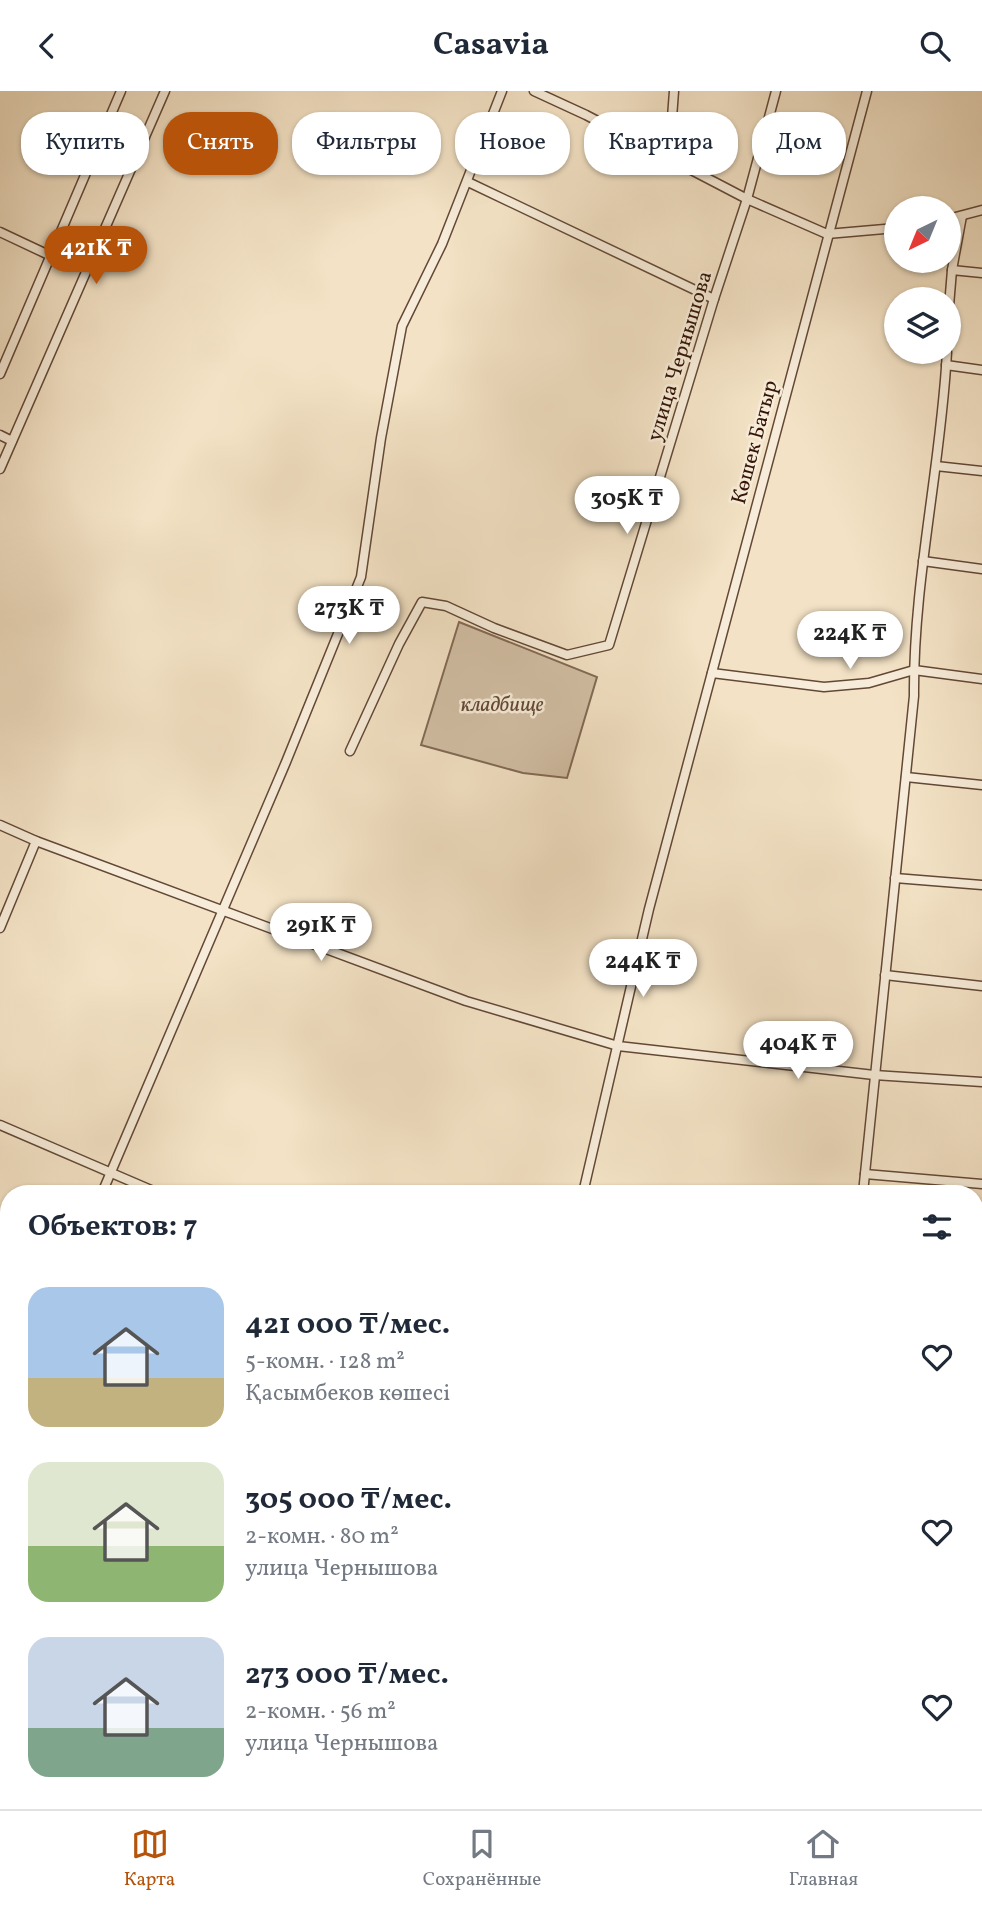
<!DOCTYPE html>
<html lang="ru">
<meta charset="utf-8">
<style>
:root{--surface:#fff;--page:#f2f2f3;--text:#1f2937;--muted:#747a83;--line:#e0e1e3;--accent:#b45309}
body{margin:0;font-family:Vollkorn,serif;background:var(--page);color:var(--text);height:100vh;display:flex;flex-direction:column;font-size:26px;white-space:nowrap}
*{box-sizing:border-box;margin:0}
p{font-size:23px;color:var(--muted)}
.icon{flex:none;width:38px;height:38px;fill:none;stroke:currentColor;stroke-width:2;stroke-linecap:round;stroke-linejoin:round}
.map{position:relative;flex:1;overflow:hidden}
.details{position:absolute;left:0px;top:1094px;width:984px;height:625px;display:flex;flex-direction:column;background:var(--surface);border-radius:28px 28px 0 0;box-shadow:0 2px 5px #0004}
.details>*{flex:none}
.hud{position:absolute;left:21px;top:21px;width:942px;height:63px;display:flex;gap:14px}
.needle{width:46px;rotate:223deg}
.buttons{position:absolute;left:884px;top:105px;display:grid;gap:14px}
.buttons a{display:grid;place-items:center;width:77px;height:77px;border-radius:50%;background:var(--surface);box-shadow:0 2px 5px #0004;font-size:35px}
.price{position:absolute;translate:-50% -60px;padding:0 16px;border-radius:24px;background:#fff;color:#222;font-size:23px;line-height:46px;filter:drop-shadow(0 2px 4px #0008)}
.price::after{content:'';position:absolute;left:50%;top:42px;width:21px;height:16px;margin-left:-10px;background:inherit;clip-path:polygon(0 0,100% 0,50% 100%)}
.price.active{background:var(--accent);color:#fff}
ul{padding:0;list-style:none}
li{display:flex;align-items:center;gap:21px;height:175px;padding:0 28px}
li span{display:grid;place-items:center;flex:none;width:196px;height:140px;border-radius:21px;color:#555}
li>.icon{margin-inline-start:auto}
span .icon{width:84px;height:84px;fill:#fffc;stroke-width:1}
li b{font-size:30px}
h2{display:flex;justify-content:space-between;align-items:center;height:84px;padding:0 28px;font-size:30px}
.chip{padding:0 24px;border-radius:28px;background:var(--surface);box-shadow:0 2px 5px #0004;font-size:24px;line-height:63px}
.chip.active{background:var(--accent);color:#fff}
header{display:flex;justify-content:space-between;align-items:center;height:91px;padding:0 28px;background:var(--surface);font-size:32px;font-weight:700}
.menu{display:flex;justify-content:space-around;align-items:center;height:98px;border-top:2px solid var(--line);background:var(--surface);font-size:19px;color:var(--muted)}
.menu a{display:grid;justify-items:center;gap:4px}
.menu .active{color:var(--accent)}
.map>svg:first-child{display:block}
</style>
<header><svg class="icon" aria-label="back" viewBox="0 0 24 24"><path d="M15 5l-7 7 7 7"/></svg>Casavia<svg class="icon" aria-label="search" viewBox="0 0 24 24"><circle cx="10" cy="10" r="6"/><path d="M15 15l6 6"/></svg></header>
<div class="map">
<svg width="982" height="1718" viewBox="0 0 982 1718">
<rect width="100%" height="100%" fill="#f3e2c5"/>
<filter id="stains"><feTurbulence type="fractalNoise" baseFrequency=".00286" numOctaves="4"/><feColorMatrix values="0 0 0 0 .2 0 0 0 0 .09 0 0 0 0 .02 0 0 0 .5 -.17"/></filter>
<radialGradient id="worn" r=".72"><stop offset=".6" stop-color="#630" stop-opacity="0"/><stop offset="1" stop-color="#630" stop-opacity=".3"/></radialGradient>
<!-- green -->
<path fill="#d2bfa5" stroke="#826a56" stroke-width="2" d="M459 531 597 586 567 687 523 682 421 654Z"/>
<g fill="none" stroke-linecap="round" stroke-linejoin="round">
<defs>
<g id="minor">
<path d="M534 0 586 24 747 108 827 143 896 137"/>
<path d="M669 67 674 0"/>
<path d="M468 91 714 208"/>
<path d="M948 128 982 119"/>
<path d="M0 141 51 165"/>
<path d="M952 179 962 125"/>
<path d="M948 227 952 179 982 182"/>
<path d="M946 274 982 279"/>
<path d="M0 283 121 0"/>
<path d="M0 344 12 350"/>
<path d="M936 375 982 380"/>
<path d="M0 378 165 0"/>
<path d="M923 470 982 478"/>
<path d="M712 582 824 596 869 592 914 579 982 588"/>
<path d="M350 660 399 553 422 511 446 515 494 537 567 564 609 554 714 208 747 108 776 0"/>
<path d="M906 686 982 694"/>
<path d="M0 734 36 750 466 910 618 955 874 984 982 991"/>
<path d="M895 787 982 794"/>
<path d="M0 837 36 750"/>
<path d="M885 884 982 895"/>
<path d="M0 1034 158 1102"/>
<path d="M865 1083 982 1093"/>
<path d="M102 1102 286 671 361 486 381 347 402 235 442 153 502 0"/>
<path d="M583 1102 649 818 867 0"/>
<path d="M863 1102 914 605C913 490 941 376 947 261"/>
<path d="M0 1168 9 1171"/>
<path d="M975 1194 982 1195"/>
<path d="M975 1297H982"/>
<path d="M0 1352 9 1331"/>
<path d="M0 1461 9 1464"/>
<path d="M975 1685 982 1686"/>
<path d="M0 1704 23 1718"/>
<path d="M422 1718 424 1710"/>
<path d="M790 1718 792 1710"/>
<path d="M912 1718 913 1710"/>
</g>
</defs>
<!-- minor casing -->
<use href="#minor" stroke="#634836" stroke-width="11"/>
<!-- minor -->
<use href="#minor" stroke="#f7ecd9" stroke-width="8"/>
</g>
<g text-anchor="middle" stroke-width="5" stroke-linejoin="round" paint-order="stroke">
<!-- street labels -->
<g font-size="21" fill="#331407" stroke="#f7ecd9">
<text transform="translate(679 265) rotate(-73)" y="7">улица Чернышова</text>
<text transform="translate(754 351) rotate(-75)" y="7">Көшек Батыр</text>
</g>
<!-- park labels -->
<g font-size="21" font-style="italic" fill="#634736" stroke="#f7ecd9">
<text x="502" y="620">кладбище</text>
</g>
</g>
<rect width="100%" height="100%" filter="url(#stains)"/>
<rect width="100%" height="100%" fill="url(#worn)"/>
</svg>
<div class="buttons">
<a><svg class="needle" viewBox="-14 -14 28 28"><path d="M0-13l5 13h-10z" fill="#e53935"/><path d="M0 13l5-13h-10z" fill="#747a83"/></svg></a>
<a><svg class="icon" aria-label="layers" viewBox="0 0 24 24"><path d="M12 4l9 5-9 5-9-5zM3 14l9 5 9-5"/></svg></a>
</div>
<b class="price active" style="left:96px;top:195px">421K ₸</b>
<b class="price" style="left:627px;top:445px">305K ₸</b>
<b class="price" style="left:349px;top:555px">273K ₸</b>
<b class="price" style="left:850px;top:580px">224K ₸</b>
<b class="price" style="left:321px;top:872px">291K ₸</b>
<b class="price" style="left:643px;top:908px">244K ₸</b>
<b class="price" style="left:798px;top:990px">404K ₸</b>
<div class="hud">
<a class="chip">Купить</a>
<a class="chip active">Снять</a>
<a class="chip">Фильтры</a>
<a class="chip">Новое</a>
<a class="chip">Квартира</a>
<a class="chip">Дом</a>
</div>
<section class="details">
<h2>Объектов: 7<svg class="icon" aria-label="filters" viewBox="0 0 24 24"><path d="M4 7h16M4 17h16"/><circle cx="9" cy="7" r="2"/><circle cx="15" cy="17" r="2"/></svg></h2>
<ul>
<li><span style="background:linear-gradient(#a9c7e8 65%,#c2b280 0)"><svg class="icon" aria-label="home" viewBox="0 0 24 24"><path d="M3 11l9-7 9 7M6 9v11h12V9"/></svg></span><div><b>421 000 ₸/мес.</b><p>5-комн. · 128 m²</p><p>Қасымбеков көшесі</p></div><svg class="icon" aria-label="heart" viewBox="0 0 24 24"><path d="M12 20l-8-8c-3-5 5-10 8-4 3-6 11-1 8 4z"/></svg></li>
<li><span style="background:linear-gradient(#dfe7d0 60%,#8fb573 0)"><svg class="icon" aria-label="home" viewBox="0 0 24 24"><path d="M3 11l9-7 9 7M6 9v11h12V9"/></svg></span><div><b>305 000 ₸/мес.</b><p>2-комн. · 80 m²</p><p>улица Чернышова</p></div><svg class="icon" aria-label="heart" viewBox="0 0 24 24"><path d="M12 20l-8-8c-3-5 5-10 8-4 3-6 11-1 8 4z"/></svg></li>
<li><span style="background:linear-gradient(#c9d6e8 65%,#7fa58c 0)"><svg class="icon" aria-label="home" viewBox="0 0 24 24"><path d="M3 11l9-7 9 7M6 9v11h12V9"/></svg></span><div><b>273 000 ₸/мес.</b><p>2-комн. · 56 m²</p><p>улица Чернышова</p></div><svg class="icon" aria-label="heart" viewBox="0 0 24 24"><path d="M12 20l-8-8c-3-5 5-10 8-4 3-6 11-1 8 4z"/></svg></li>
</ul>
</section>
</div>
<nav class="menu">
<a class="active"><svg class="icon" aria-label="map" viewBox="0 0 24 24"><path d="M3 6l6-2 6 2 6-2v14l-6 2-6-2-6 2zM9 4v14M15 6v14"/></svg>Карта</a>
<a><svg class="icon" aria-label="saved" viewBox="0 0 24 24"><path d="M7 4h10v16l-5-4-5 4z"/></svg>Сохранённые</a>
<a><svg class="icon" aria-label="home" viewBox="0 0 24 24"><path d="M3 11l9-7 9 7M6 9v11h12V9"/></svg>Главная</a>
</nav>
